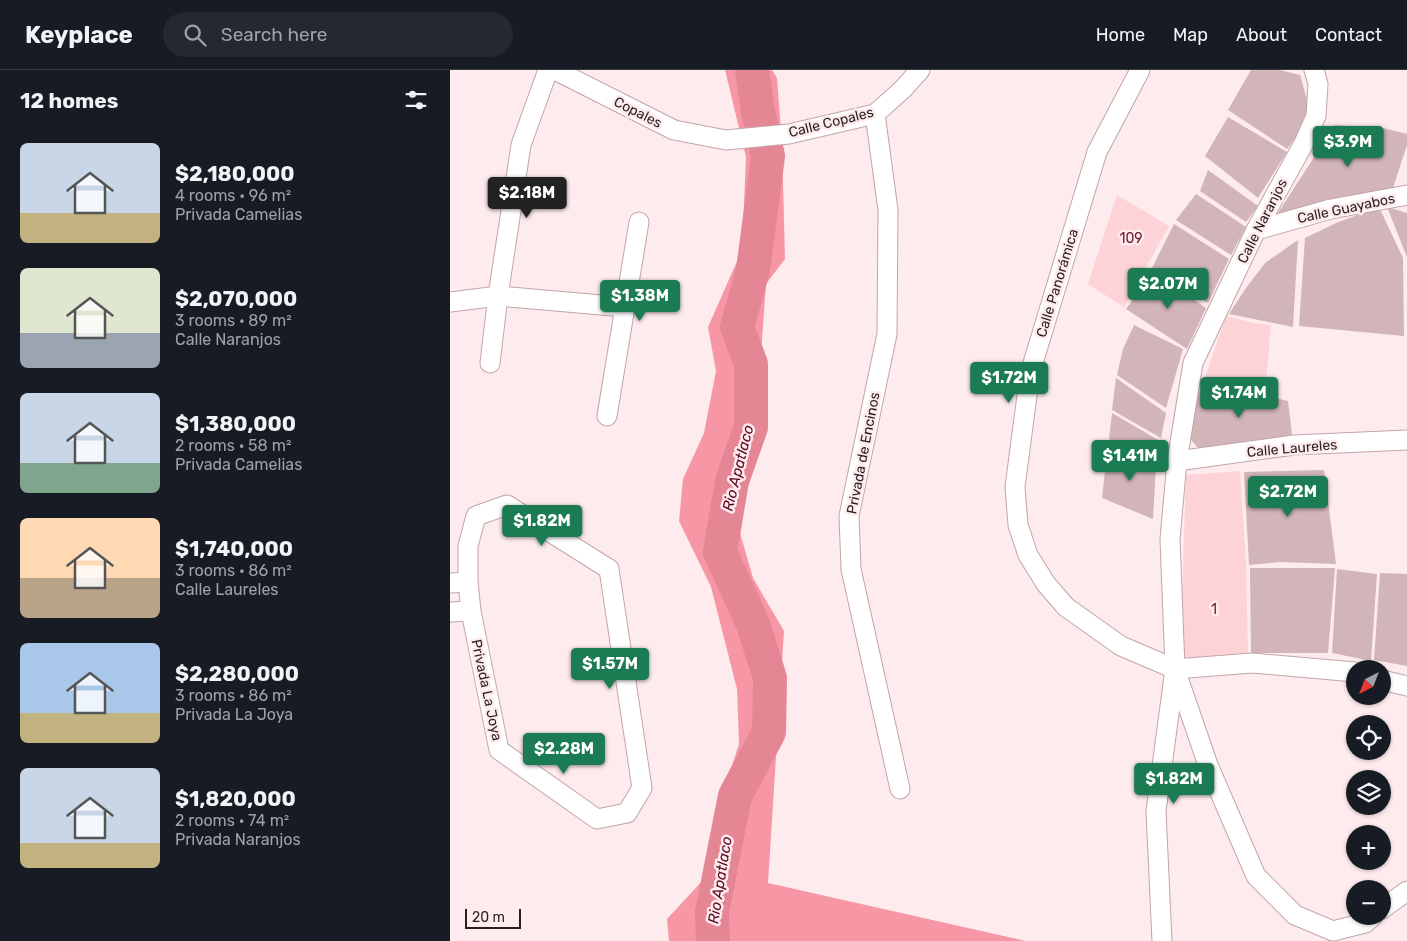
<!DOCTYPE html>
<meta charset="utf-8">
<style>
:root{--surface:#171b24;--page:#242831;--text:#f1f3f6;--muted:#9ea1a6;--line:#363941;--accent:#1b7c54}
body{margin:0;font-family:Rubik,sans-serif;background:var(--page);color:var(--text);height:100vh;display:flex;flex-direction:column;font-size:19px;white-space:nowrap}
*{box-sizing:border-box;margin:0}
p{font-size:16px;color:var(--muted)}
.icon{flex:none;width:28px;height:28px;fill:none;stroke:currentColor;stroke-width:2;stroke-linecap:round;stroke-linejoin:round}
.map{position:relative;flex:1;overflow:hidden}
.panel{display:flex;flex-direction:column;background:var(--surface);width:450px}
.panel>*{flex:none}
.needle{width:32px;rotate:222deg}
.controls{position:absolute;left:896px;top:590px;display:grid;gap:10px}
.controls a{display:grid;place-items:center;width:45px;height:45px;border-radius:50%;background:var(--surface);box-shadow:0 1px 4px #0004;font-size:25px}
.scale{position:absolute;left:15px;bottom:12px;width:56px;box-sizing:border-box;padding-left:5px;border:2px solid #2a1f20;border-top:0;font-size:14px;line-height:18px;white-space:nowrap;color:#2a1f20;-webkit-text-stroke:4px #feebed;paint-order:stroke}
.price{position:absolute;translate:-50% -42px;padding:0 11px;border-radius:5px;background:var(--accent);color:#fff;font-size:16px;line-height:32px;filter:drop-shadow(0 1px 2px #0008)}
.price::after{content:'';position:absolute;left:50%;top:30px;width:15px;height:11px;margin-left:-8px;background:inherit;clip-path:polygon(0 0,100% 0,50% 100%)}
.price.selected{background:#222;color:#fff}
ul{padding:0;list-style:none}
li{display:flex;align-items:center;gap:15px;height:125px;padding:0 20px}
li span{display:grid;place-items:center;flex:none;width:140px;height:100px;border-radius:8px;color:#555}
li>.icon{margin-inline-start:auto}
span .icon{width:60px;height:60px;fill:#fffc;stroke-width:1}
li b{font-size:21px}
h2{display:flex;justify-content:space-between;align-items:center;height:60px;padding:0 20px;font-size:21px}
header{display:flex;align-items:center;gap:30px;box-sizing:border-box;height:70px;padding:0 25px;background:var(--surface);border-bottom:1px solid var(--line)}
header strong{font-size:24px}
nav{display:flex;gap:28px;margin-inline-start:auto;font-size:18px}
.search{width:350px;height:45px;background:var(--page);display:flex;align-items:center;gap:12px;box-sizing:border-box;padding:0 18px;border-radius:28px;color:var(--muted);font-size:19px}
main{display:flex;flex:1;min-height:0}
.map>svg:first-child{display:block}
</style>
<header>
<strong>Keyplace</strong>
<div class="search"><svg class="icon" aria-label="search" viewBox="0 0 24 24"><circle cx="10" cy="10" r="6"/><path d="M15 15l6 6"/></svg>Search here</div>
<nav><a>Home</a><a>Map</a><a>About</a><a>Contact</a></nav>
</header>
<main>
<section class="panel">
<h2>12 homes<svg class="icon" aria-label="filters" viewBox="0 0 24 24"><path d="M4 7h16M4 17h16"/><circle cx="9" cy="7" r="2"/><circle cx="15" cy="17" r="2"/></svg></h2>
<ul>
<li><span style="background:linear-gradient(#c9d6e8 70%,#c2b280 0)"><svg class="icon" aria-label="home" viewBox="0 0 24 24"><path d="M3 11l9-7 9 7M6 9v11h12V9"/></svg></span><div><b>$2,180,000</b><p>4 rooms · 96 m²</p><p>Privada Camelias</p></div></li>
<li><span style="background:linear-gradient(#dfe7d0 65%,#9aa5b1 0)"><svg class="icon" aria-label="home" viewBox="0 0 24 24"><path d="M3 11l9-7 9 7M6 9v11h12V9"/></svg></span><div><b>$2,070,000</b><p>3 rooms · 89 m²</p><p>Calle Naranjos</p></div></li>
<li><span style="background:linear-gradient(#c9d6e8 70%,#7fa58c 0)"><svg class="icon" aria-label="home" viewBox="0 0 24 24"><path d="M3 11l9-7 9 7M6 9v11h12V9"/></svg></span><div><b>$1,380,000</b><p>2 rooms · 58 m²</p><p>Privada Camelias</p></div></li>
<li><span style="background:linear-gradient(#ffd9b3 60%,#b9a48a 0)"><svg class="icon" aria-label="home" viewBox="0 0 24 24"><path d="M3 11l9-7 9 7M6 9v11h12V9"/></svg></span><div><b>$1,740,000</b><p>3 rooms · 86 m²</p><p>Calle Laureles</p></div></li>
<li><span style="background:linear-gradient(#a9c7e8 70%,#c2b280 0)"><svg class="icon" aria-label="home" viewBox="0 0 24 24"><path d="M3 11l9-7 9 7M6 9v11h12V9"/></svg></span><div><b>$2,280,000</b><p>3 rooms · 86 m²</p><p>Privada La Joya</p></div></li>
<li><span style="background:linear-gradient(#c9d6e8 75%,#c2b280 0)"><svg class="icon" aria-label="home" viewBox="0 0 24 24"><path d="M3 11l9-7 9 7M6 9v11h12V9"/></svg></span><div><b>$1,820,000</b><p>2 rooms · 74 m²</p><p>Privada Naranjos</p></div></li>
</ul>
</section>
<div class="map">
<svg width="957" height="871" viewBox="0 0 957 871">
<rect width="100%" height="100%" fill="#feebed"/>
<!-- green -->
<g fill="#fdd3d8">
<path d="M667 125 719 156 674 237 638 214Z"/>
<path d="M776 246 803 253 821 255 815 326 754 311Z"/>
<path d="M790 401 796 494 798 585 730 588 736 405Z"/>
</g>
<!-- forest -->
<path fill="#f797a5" d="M275 0H322L327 8 332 73 335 189 316 214 310 297 301 384 288 456 303 508 334 561 318 813 576 871H219L217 849 253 810 263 754 289 674 287 619 261 517 229 451 233 409 254 363 266 301 258 257 292 180 296 87Z"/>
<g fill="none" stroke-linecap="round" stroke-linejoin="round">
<!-- river -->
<path stroke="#e58695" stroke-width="34" d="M263 871 262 842 285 726 319 662 320 608 303 554 270 482 282 411 301 357V294L287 257 303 200 318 86 308 41 302 0"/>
</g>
<!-- building -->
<g fill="#d2b5b8">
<path d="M801 0H830L850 5 858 33 853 57 837 79 778 40Z"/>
<path d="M778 47 837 82 808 128 755 86Z"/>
<path d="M885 55 933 58 957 64V75L943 118 889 130 822 152Z"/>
<path d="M758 100 808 136 796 152 750 121Z"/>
<path d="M746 124 796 157 781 185 726 150Z"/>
<path d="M929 137 953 188 954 266 849 256 855 168 886 153Z"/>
<path d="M937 137 957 143V187Z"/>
<path d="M724 154 779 189 758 233 702 198Z"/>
<path d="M848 170 843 257 779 244 796 218 815 193Z"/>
<path d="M704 202 756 238 737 279 676 239Z"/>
<path d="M684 255 733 279 716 338 667 305 673 279Z"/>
<path d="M666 308 716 343 711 368 662 340Z"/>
<path d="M754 311 838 331 843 372 749 379 741 370 743 339Z"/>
<path d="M662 343 710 371 708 392 659 369Z"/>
<path d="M658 374 706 396 703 449 652 428Z"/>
<path d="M874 400 886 494 829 492 799 495 794 402Z"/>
<path d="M800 498H885L878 583H801Z"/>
<path d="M887 499 927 504 921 591 882 583Z"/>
<path d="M930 503 957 504V596L924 590Z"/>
</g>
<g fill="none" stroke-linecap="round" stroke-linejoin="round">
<defs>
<g id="minor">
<path d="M105 0 224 60 276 70 339 64 425 44 453 19 470 0"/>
<path d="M690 0 647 82 580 303 565 417 568 455 578 485 596 514 616 537 671 576 725 599 802 593 905 602"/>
<path d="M425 44 438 140 437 264 399 446 401 499 450 719"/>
<path d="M806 160 881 139 957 125"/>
<path d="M0 232 48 226 175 237"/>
<path d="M40 293 48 226 71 75 98 0"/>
<path d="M157 346 189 152"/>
<path d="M727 391 844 375 957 370"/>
<path d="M57 435 159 499 192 718 177 743 147 749 49 680 21 541 18 512V476L26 446Z"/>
<path d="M0 513 18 512"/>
<path d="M0 542 21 541"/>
<path d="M726 602 758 695 806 806 845 845 883 861 915 853 923 846"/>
<path d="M932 610 957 616"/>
<path d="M932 839 957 821"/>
<path d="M712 871 706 741 725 599 720 469 727 391 743 293 806 160 854 73 866 46 868 14 864 0"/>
</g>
</defs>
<!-- minor casing -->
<use href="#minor" stroke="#c2a5a8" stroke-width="21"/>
<!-- minor -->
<use href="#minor" stroke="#fff" stroke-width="19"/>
</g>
<g text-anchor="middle" stroke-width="5" stroke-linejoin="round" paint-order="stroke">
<!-- street labels -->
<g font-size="14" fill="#2a1f20" stroke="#feebed">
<text transform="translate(188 42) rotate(27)" y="5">Copales</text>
<text transform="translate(381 52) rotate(-14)" y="5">Calle Copales</text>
<text transform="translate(896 138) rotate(-12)" y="5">Calle Guayabos</text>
<text transform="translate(812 151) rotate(-63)" y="5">Calle Naranjos</text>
<text transform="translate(607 213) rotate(-73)" y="5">Calle Panorámica</text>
<text transform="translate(842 378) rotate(-5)" y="5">Calle Laureles</text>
<text transform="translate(413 383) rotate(-79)" y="5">Privada de Encinos</text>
<text transform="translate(37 620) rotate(78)" y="5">Privada La Joya</text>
</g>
<!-- park labels -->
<g font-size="14" fill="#6c182e" stroke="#feebed">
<text x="681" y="173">109</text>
<text x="764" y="544">1</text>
</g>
<!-- water labels -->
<g font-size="15" font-style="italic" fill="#5e0723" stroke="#feebed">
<text transform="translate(288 398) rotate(-76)" y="5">Rio Apatlaco</text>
<text transform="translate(270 810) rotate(-81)" y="5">Rio Apatlaco</text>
</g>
</g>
</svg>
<div class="controls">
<a><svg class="needle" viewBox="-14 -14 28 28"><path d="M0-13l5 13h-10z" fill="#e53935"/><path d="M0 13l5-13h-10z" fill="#9ea1a6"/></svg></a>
<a><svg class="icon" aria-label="locate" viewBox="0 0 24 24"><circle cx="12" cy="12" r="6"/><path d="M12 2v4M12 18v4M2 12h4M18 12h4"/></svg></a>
<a><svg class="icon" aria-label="layers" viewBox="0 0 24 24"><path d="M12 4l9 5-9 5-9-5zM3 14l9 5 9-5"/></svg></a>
<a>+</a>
<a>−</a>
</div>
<div class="scale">20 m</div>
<b class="price" style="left:898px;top:98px">$3.9M</b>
<b class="price selected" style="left:77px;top:149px">$2.18M</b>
<b class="price" style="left:718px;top:240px">$2.07M</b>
<b class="price" style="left:190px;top:252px">$1.38M</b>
<b class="price" style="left:559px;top:334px">$1.72M</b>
<b class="price" style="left:789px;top:349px">$1.74M</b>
<b class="price" style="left:680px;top:412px">$1.41M</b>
<b class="price" style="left:838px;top:448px">$2.72M</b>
<b class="price" style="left:92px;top:477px">$1.82M</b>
<b class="price" style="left:160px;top:620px">$1.57M</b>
<b class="price" style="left:114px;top:705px">$2.28M</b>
<b class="price" style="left:724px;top:735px">$1.82M</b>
</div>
</main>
